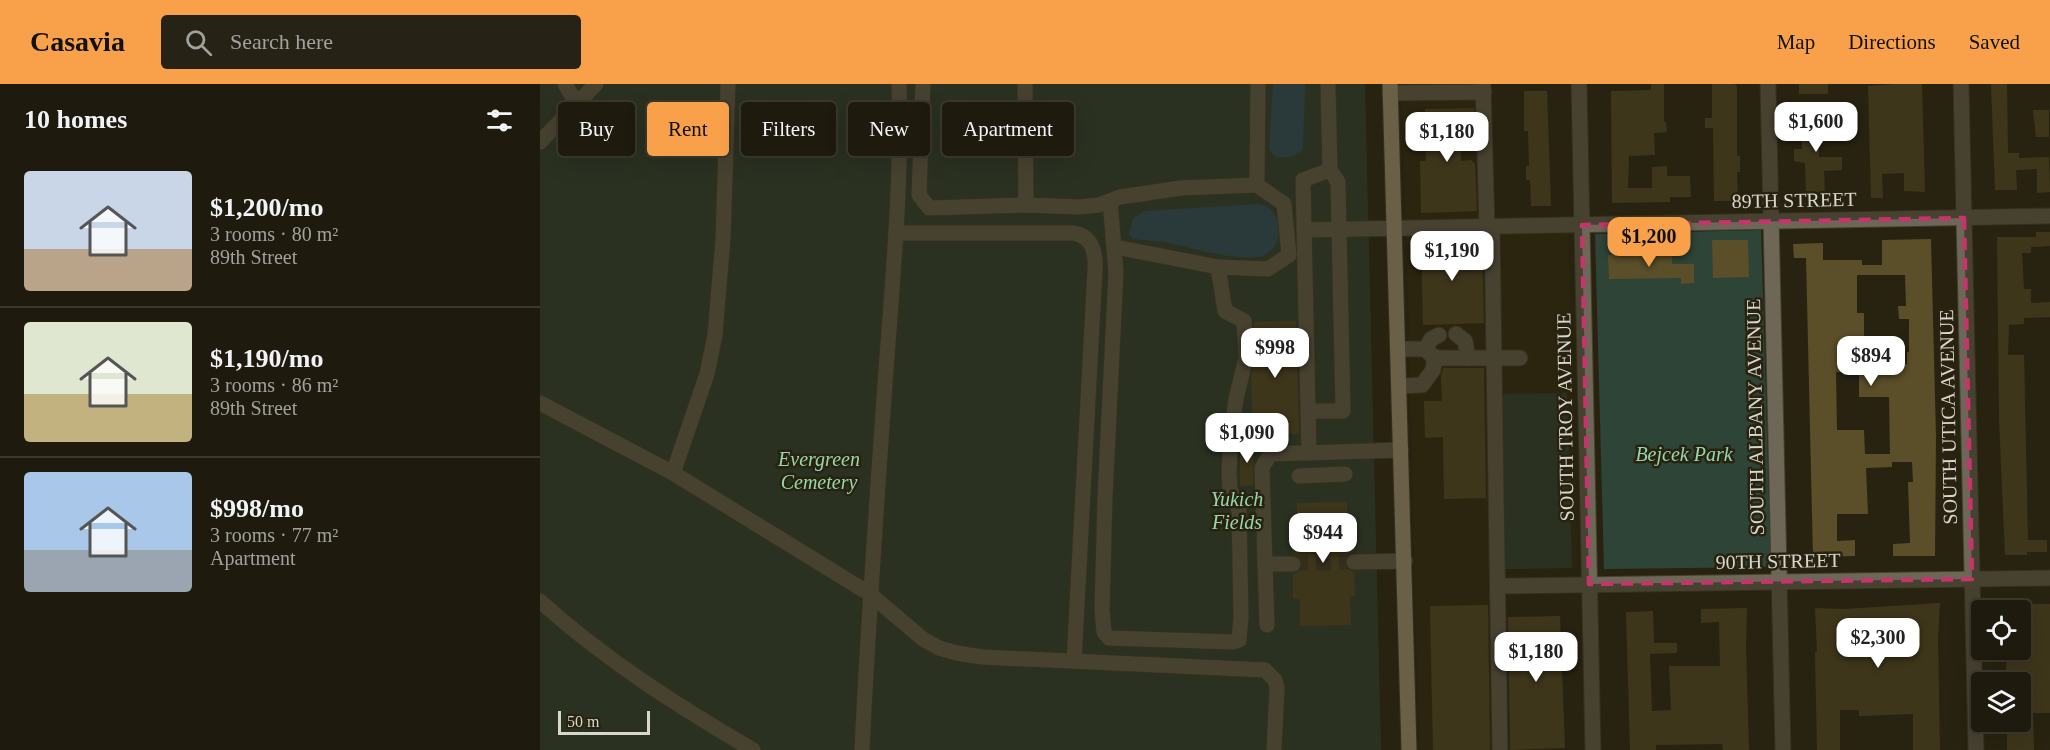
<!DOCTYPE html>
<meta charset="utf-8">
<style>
:root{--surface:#1e1a0d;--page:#262316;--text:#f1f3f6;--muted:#a1a19d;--line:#3c382e;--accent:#f8a14a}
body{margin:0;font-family:Georgia,serif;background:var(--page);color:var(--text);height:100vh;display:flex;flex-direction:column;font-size:22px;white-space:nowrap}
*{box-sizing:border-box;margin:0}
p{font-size:20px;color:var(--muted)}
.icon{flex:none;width:33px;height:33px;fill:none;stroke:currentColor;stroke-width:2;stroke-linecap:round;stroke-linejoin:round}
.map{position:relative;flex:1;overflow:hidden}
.panel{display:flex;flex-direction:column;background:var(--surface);width:540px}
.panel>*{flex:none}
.top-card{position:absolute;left:18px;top:18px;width:570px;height:54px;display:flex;gap:12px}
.controls{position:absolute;left:1431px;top:516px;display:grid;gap:12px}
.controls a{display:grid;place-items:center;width:60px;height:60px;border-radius:6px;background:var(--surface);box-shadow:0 6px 24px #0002,0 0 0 2px var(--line);font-size:30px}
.scale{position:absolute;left:18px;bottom:15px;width:92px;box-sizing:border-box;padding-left:6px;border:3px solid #d9d6cb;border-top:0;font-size:16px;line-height:21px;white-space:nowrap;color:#d9d6cb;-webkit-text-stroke:4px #282311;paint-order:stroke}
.price{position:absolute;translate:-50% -51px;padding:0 14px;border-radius:12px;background:#fff;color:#222;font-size:20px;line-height:39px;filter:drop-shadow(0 2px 3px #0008)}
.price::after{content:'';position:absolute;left:50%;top:36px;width:18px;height:14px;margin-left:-9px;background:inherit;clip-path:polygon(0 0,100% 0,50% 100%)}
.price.on{background:var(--accent);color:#111}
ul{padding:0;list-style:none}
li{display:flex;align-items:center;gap:18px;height:150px;padding:0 24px}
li+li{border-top:2px solid var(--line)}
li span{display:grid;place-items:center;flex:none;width:168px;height:120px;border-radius:6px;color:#555}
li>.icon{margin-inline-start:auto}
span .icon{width:72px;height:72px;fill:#fffc;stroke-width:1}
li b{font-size:26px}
h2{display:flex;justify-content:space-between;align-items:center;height:72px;padding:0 24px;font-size:26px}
.pill{padding:0 21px;border-radius:6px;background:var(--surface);box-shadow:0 6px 24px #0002,0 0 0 2px var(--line);font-size:21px;line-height:54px}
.pill.on{background:var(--accent);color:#111}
header{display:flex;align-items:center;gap:36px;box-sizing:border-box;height:84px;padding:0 30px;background:var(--accent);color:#111}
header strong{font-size:28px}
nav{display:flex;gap:33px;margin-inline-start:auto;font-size:21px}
.search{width:420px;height:54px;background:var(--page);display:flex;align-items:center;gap:15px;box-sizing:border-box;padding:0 21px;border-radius:6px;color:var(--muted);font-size:22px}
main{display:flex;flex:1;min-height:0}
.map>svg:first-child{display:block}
</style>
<header>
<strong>Casavia</strong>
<div class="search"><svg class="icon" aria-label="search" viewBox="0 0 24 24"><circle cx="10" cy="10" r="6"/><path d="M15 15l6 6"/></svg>Search here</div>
<nav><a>Map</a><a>Directions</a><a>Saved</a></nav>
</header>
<main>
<section class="panel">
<h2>10 homes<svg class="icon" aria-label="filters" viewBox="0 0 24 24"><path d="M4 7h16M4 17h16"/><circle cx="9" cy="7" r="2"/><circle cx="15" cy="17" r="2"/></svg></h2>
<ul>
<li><span style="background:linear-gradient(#c9d6e8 65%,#b9a48a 0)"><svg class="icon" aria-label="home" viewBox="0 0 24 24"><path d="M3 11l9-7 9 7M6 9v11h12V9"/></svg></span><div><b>$1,200/mo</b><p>3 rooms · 80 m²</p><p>89th Street</p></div></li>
<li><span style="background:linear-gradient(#dfe7d0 60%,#c2b280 0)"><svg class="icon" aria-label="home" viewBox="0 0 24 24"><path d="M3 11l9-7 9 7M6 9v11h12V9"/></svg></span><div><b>$1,190/mo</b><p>3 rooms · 86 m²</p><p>89th Street</p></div></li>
<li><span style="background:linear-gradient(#a9c7e8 65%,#9aa5b1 0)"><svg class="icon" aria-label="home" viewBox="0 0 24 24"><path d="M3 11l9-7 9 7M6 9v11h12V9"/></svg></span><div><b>$998/mo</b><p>3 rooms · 77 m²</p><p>Apartment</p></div></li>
</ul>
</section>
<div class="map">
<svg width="1510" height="666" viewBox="0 0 1510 666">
<rect width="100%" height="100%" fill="#282311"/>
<!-- built -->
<g fill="#2f280f">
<path d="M862 0H943L947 136 866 137Z"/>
<path d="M1028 149 1038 484 958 485 960 666H880L875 514 867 153Z"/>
</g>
<!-- green -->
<g fill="#2e4436">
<path d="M0 0H825L841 666H0Z"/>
<path d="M1221 146 1231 483 1064 485 1055 150Z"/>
<path d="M1027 309 1032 484 965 485 961 310Z"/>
</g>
<!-- water -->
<g fill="#2d566b">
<path d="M733 0H765L763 64C757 72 746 75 736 73L729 65Z"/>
<path d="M719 120C747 126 745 170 717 173 691 176 655 164 629 159 617 156 604 157 592 154L589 150 593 134 606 127Z"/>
</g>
<!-- building -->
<g fill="#5a4f29" fill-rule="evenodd">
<path d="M1111 0H1124V38H1126L1127 48 1114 49 1115 71 1089 72 1088 104H1112V83L1127 82V92H1150L1151 113H1130V118L1072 119 1071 7 1111 6Z"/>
<path d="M1172 0H1195L1197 3V72H1200V88H1197L1198 117H1174L1173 44H1165V34H1172Z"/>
<rect x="1259" y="0" width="29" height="10"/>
<path d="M1357 0H1382L1385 108 1364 107V89L1342 90 1343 114H1331L1328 2Z"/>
<path d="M1451 0H1467L1468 69H1479V74L1509 73 1510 108 1497 109V85L1476 86 1477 106H1455Z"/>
<path d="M984 7H1007L1011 122H991L990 96H986V82H989L988 47H984Z"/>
<path d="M934 24 935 47H920L921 77 931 76 935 80 937 127 881 129 880 77H886L885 25Z"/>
<path d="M1493 26H1509V53H1496Z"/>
<path d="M1278 30V44L1307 43 1308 54 1279 55V73H1302V86L1284 87 1285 113H1266L1265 79 1254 77V65H1262V45H1255V31Z"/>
<path d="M1496 148H1510V162L1491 163V169H1482L1484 205H1491V219L1510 218V233L1484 234V240L1469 241 1468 271H1484L1488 456H1507V468H1487V471H1465L1459 334 1457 153H1496Z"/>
<path d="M1391 155 1396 353 1395 472H1353V460L1370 459 1368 398H1373L1372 378H1352V383L1326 384 1328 430H1297V457L1315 456V472L1273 473 1266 174H1254L1253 160 1283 159V176H1322V181H1342V156ZM1317 191H1365L1366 222H1358L1359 235H1369V268H1367V280H1324V229H1317ZM1296 288H1319V313H1349L1350 370H1325L1324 346H1297Z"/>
<path d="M942 156 944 239 883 241 881 158Z"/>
<path d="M1172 156H1208L1209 193 1173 194Z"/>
<path d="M1122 168H1132V180H1154V199L1141 200V194L1069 195 1068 171 1122 170Z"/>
<path d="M756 237 759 350 713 351 711 293 716 273 714 238Z"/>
<path d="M903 284H944L946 414 904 415 903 353 885 354 884 317H902L901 292Z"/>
<path d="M700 359H714L713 401 700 402Z"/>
<path d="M807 418V447H814V468L808 470 804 478 806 483 814 488 815 512H810L811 541 760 542V514L753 515V490L758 488 763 481 761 475 752 470V447H757V419Z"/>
<path d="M1400 519 1398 555 1400 666H1373V630L1319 632V626H1300V666H1277L1275 568H1277L1275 524 1305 525Z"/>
<path d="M1480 520H1510V629H1493L1494 666H1467V638H1480V598H1467L1466 586 1467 566H1480Z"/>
<path d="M948 521 950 666H893L890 522Z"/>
<path d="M1207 524 1206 564 1209 666H1183L1182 660 1116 661V666H1090L1086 528 1113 527 1114 559H1137V569L1110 570 1112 627 1131 626 1129 582H1180L1179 538 1161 539V525Z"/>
<path d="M1020 532 1025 664 970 666 968 533Z"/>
</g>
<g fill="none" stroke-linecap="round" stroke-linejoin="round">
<!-- minor-tunnel -->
<path stroke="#433e2d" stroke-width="15" stroke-dasharray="15 8" stroke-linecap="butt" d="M753 480 814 478"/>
<defs>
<g id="minor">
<path d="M25 0 36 19"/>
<path d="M383 0 379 111 389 124 486 121 539 123 559 121 580 113 641 104 717 101"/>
<path d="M485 0 486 121"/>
<path d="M943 0 947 143"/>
<path d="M1039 0 1053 666"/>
<path d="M1228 0 1243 666"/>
<path d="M1421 0 1436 666"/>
<path d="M850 9 944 8"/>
<path d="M0 58 56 0"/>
<path d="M570 117 576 188 565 413 562 526 564 548 569 554 693 558 699 556 701 533 699 426 690 406 689 388 691 352 696 315 706 274 704 237 685 227 678 183"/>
<path d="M952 143 960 666"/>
<path d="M764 146 1510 132"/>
<path d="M356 149H533C552 152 556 168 555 185L534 577"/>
<path d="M575 163 678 183 728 185 749 171 744 120 717 101 718 0"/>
<path d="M916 250 925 257 928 274"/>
<path d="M858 265H886"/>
<path d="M886 265 892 272 899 274H980"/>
<path d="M886 265 891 255 899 251"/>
<path d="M859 302 882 301 893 286 895 273"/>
<path d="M0 319 133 389 330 510 383 555 399 564 417 569 442 573 725 586 735 596 737 604 734 666"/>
<path d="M768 327H803L798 98 790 86 788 0"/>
<path d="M769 369 763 96 790 86"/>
<path d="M133 389 167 290 175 251 183 155 188 0"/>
<path d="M759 392 805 390"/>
<path d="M814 478 865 477"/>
<path d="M725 480H753"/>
<path d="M966 502 1510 494"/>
<path d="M0 517C64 575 138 622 213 666"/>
<path d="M727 541 722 384 730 370 861 366"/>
<path d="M322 666C328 539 337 412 346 286 353 191 362 95 359 0"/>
</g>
<path id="major" d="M850 0 869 666"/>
</defs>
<!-- minor casing -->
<use href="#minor" stroke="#44402f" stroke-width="17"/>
<!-- major casing -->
<use href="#major" stroke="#44402f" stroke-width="17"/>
<!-- minor -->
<use href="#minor" stroke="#6e6757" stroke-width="15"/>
<!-- major -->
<use href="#major" stroke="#baab8a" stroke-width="15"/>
</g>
<!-- marked area -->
<path d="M0 0H1510V666H0ZM1424 134 1432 495 1049 500 1042 141Z" fill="#282311" fill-opacity=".55" fill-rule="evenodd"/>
<path fill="none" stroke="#c5346c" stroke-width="4.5" stroke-dasharray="12 8" stroke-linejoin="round" d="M1424 134 1432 495 1049 500 1042 141Z"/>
<g text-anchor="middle" stroke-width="5" stroke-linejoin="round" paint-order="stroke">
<!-- street labels -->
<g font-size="20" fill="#d9d6cb" stroke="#282311">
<text transform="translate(1254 116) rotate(-1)" y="7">89TH STREET</text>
<text transform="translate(1025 333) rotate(-91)" y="7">SOUTH TROY AVENUE</text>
<text transform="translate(1215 333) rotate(-91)" y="7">SOUTH ALBANY AVENUE</text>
<text transform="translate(1408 333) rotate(-91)" y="7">SOUTH UTICA AVENUE</text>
<text transform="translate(1238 477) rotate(-1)" y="7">90TH STREET</text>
</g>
<!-- park labels -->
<g font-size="20" font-style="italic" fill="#96d7ae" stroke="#282311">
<text x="1144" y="377">Bejcek Park</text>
<text x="279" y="382">Evergreen<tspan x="279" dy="23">Cemetery</tspan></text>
<text x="697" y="422">Yukich<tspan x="697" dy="23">Fields</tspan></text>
</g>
</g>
</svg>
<div class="controls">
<a><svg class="icon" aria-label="locate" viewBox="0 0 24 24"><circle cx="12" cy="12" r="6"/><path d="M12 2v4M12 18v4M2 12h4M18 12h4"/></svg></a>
<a><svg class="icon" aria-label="layers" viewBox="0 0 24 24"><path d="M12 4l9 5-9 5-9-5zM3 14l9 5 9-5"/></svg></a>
</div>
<div class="scale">50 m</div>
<b class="price" style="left:1276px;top:69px">$1,600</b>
<b class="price" style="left:907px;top:79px">$1,180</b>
<b class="price on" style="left:1109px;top:184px">$1,200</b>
<b class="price" style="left:912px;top:198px">$1,190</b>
<b class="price" style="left:735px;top:295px">$998</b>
<b class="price" style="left:1331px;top:303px">$894</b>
<b class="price" style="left:707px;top:380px">$1,090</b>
<b class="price" style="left:783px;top:480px">$944</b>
<b class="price" style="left:1338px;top:585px">$2,300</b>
<b class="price" style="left:996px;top:599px">$1,180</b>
<div class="top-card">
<a class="pill">Buy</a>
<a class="pill on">Rent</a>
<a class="pill">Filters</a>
<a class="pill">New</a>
<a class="pill">Apartment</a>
</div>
</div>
</main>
